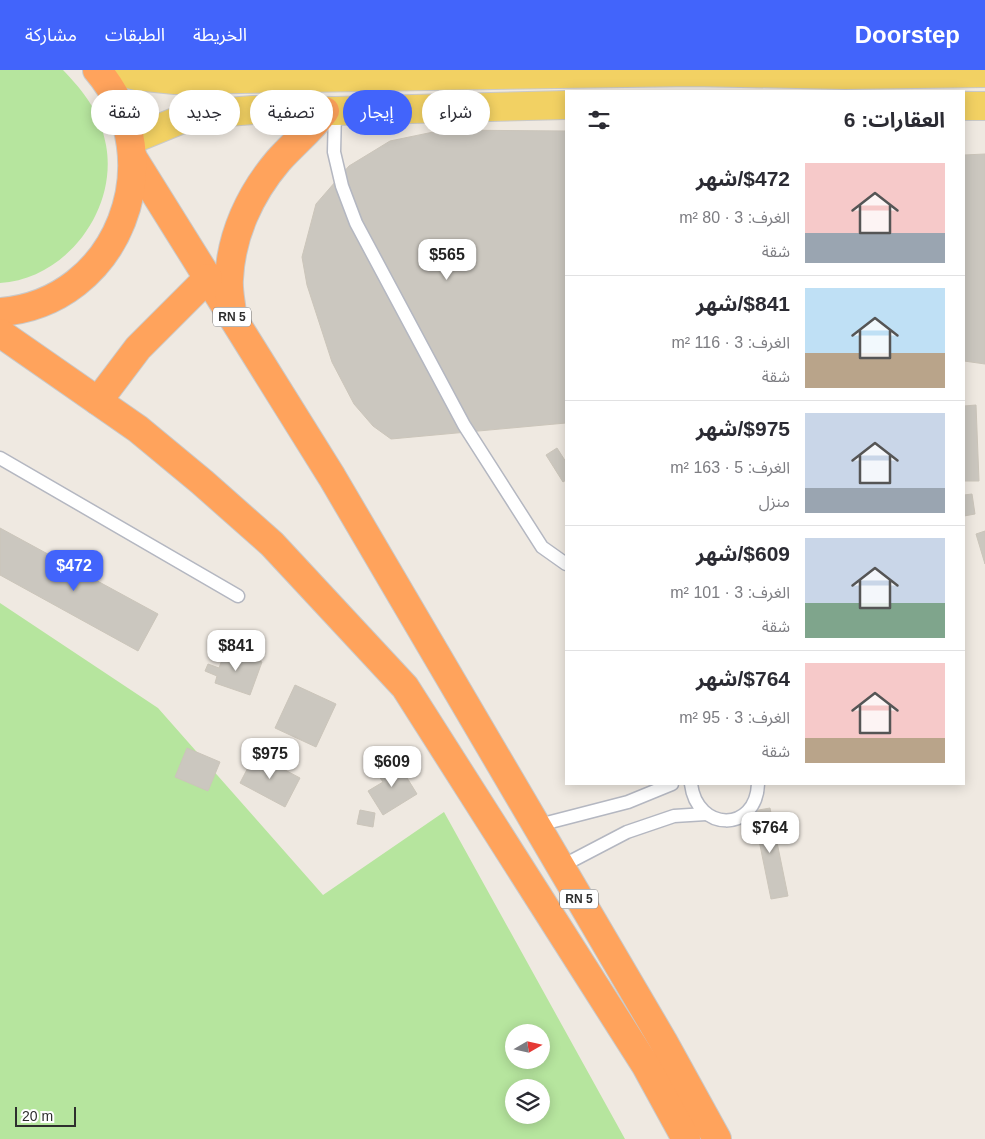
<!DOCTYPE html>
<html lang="ar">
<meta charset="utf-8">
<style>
:root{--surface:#fff;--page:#f2f2f3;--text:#2b2b33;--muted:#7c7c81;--line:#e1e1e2;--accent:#4264fb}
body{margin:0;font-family:Helvetica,"Noto Sans Arabic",sans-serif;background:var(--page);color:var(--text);direction:rtl;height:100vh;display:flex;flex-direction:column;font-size:19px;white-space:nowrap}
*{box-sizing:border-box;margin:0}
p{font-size:16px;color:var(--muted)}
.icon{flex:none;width:28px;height:28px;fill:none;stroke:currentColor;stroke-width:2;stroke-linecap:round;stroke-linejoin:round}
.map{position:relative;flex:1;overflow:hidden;direction:ltr}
.panel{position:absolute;left:565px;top:20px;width:400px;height:695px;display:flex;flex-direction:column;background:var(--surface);border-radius:0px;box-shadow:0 2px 12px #0003;direction:rtl}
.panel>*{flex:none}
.top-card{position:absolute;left:15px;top:20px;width:475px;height:45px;direction:rtl;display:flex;gap:10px}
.needle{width:32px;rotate:81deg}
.tools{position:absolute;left:505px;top:954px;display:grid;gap:10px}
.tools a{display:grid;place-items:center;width:45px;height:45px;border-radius:50%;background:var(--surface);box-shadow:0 2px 12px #0003;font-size:25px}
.scale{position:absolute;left:15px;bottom:12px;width:61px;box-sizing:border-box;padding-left:5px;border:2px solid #2e2e2e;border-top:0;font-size:14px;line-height:18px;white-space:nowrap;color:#2e2e2e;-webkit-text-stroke:4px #fff;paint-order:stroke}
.price{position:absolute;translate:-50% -42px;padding:0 11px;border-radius:10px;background:#fff;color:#222;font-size:16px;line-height:32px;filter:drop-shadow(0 1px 2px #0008)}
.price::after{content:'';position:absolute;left:50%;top:30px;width:15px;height:11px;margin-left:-8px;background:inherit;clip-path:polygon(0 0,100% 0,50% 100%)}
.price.current{background:var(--accent);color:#fff}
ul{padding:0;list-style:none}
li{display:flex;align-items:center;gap:15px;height:125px;padding:0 20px}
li+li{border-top:1px solid var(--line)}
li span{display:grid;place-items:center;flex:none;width:140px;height:100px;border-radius:0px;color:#555}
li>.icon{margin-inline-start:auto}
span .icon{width:60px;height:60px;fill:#fffc;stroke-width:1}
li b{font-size:21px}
h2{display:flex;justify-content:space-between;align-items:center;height:60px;padding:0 20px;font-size:21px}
.chip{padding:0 18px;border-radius:22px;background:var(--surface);box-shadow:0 2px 12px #0003;font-size:18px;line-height:45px}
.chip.current{background:var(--accent);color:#fff}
header{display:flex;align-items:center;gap:30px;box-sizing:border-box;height:70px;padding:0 25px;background:var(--accent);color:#fff}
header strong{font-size:24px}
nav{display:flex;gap:28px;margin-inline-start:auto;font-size:18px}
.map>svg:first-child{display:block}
</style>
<header>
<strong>Doorstep</strong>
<nav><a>الخريطة</a><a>الطبقات</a><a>مشاركة</a></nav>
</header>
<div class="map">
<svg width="985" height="1069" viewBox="0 0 985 1069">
<rect width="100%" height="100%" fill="#efe9e1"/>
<!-- green -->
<g fill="#b6e59e" fill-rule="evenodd">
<path d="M0 0H63C85 23 100 42 106 75 118 140 66 209 0 213Z"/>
<path d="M0 533 158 638 323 825 444 742 625 1069H0ZM514 962H541V990H514ZM514 1018H541V1045H514Z"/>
</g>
<!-- building -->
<g fill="#cbc7bf" stroke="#cbc5ba">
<path d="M443 60 566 61V353L391 369 373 356 354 334 332 292 307 215 302 187 316 134 349 96 390 71Z"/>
<path d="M985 84V294L964 291V85Z"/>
<path d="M976 335 979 411H964V336Z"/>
<path d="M557 378 566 392V410L563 412 546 385Z"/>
<path d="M972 424 975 444 964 446V425Z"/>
<path d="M0 458 158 544 138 581 0 505Z"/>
<path d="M985 461V494L976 464Z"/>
<path d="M226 579 262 592 250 625 215 613 217 606 205 601 208 594 219 598Z"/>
<path d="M295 615 336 634 316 677 275 658Z"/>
<path d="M187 678 220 692 208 721 175 707Z"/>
<path d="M255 684 300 708 285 737 240 713Z"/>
<path d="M396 690 417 724 383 745 368 721 383 712 376 702Z"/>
<path d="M770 738 788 826 771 829 753 741Z"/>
<path d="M360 740 375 743 373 757 357 754Z"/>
</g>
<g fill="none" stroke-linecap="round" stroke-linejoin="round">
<defs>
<g id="lane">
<path d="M335 41 334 82 342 116 356 153 464 355 542 477 566 494"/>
<path d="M0 388 238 526"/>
<path d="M691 714C697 762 756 763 758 714"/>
<path d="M535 756 628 732 672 714"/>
<path d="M560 797 627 762 674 746 706 744"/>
</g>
<g id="primary">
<path d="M112 0 136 6 175 10 693 2 845 5 985 3"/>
<path d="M964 36H985"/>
<path d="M131 70 180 50 215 43 253 40 335 41 566 35"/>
</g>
<g id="highway">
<path d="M133 88 332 407 663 971 717 1069"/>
<path d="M0 242C119 233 173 89 97 0"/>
<path d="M232 243C231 232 228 220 229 209 231 165 250 124 278 91 293 74 311 60 325 41"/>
<path d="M0 263 138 359 202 412 272 474 405 617 646 996 686 1069"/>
<path d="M98 331 138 278 208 208"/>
</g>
</defs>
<!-- lane casing -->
<use href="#lane" stroke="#b4b7c1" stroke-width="15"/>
<!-- primary casing -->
<use href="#primary" stroke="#c9c9c9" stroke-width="30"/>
<!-- highway casing -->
<use href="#highway" stroke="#c9c9c9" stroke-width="30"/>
<!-- lane -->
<use href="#lane" stroke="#fff" stroke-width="12"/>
<!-- primary -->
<use href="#primary" stroke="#f2d163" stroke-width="28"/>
<!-- highway -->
<use href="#highway" stroke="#ffa35c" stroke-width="28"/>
</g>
<g text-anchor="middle" stroke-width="4" stroke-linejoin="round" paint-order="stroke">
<!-- shield labels -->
<g fill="#fff" stroke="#6d6d6d" stroke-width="1">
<rect x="213" y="237.5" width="38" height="19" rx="4"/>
<rect x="560" y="819.5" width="38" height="19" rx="4"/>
</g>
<g font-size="12" font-weight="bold" fill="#2e2e2e">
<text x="232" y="251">RN 5</text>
<text x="579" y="833">RN 5</text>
</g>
</g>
</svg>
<div class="tools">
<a><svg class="needle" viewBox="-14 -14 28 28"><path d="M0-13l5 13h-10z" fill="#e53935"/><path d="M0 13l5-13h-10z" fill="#7c7c81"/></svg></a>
<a><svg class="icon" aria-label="layers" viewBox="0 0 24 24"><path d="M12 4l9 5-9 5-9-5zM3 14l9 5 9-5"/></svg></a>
</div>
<div class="scale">20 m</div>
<b class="price" style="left:447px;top:211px">$565</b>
<b class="price current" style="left:74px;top:522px">$472</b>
<b class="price" style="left:236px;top:602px">$841</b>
<b class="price" style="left:270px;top:710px">$975</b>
<b class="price" style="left:392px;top:718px">$609</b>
<b class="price" style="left:770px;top:784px">$764</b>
<div class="top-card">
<a class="chip">شراء</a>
<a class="chip current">إيجار</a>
<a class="chip">تصفية</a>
<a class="chip">جديد</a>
<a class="chip">شقة</a>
</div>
<section class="panel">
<h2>العقارات: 6<svg class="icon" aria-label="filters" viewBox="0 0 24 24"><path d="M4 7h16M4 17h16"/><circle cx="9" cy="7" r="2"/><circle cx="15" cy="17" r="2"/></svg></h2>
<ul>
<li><span style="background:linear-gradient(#f6c9c9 70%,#9aa5b1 0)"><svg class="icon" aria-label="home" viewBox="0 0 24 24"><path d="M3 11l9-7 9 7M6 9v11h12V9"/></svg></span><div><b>$472/شهر</b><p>الغرف: 3 · 80 m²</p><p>شقة</p></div></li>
<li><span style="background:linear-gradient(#bfe0f5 65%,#b9a48a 0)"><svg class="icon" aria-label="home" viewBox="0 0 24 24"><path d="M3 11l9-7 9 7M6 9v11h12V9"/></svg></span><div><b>$841/شهر</b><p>الغرف: 3 · 116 m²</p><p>شقة</p></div></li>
<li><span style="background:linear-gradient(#c9d6e8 75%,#9aa5b1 0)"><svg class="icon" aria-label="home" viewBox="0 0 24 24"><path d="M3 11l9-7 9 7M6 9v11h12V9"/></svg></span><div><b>$975/شهر</b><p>الغرف: 5 · 163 m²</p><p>منزل</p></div></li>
<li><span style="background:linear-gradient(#c9d6e8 65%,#7fa58c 0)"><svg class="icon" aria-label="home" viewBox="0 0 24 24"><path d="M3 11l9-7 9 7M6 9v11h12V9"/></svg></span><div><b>$609/شهر</b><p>الغرف: 3 · 101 m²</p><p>شقة</p></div></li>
<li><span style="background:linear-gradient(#f6c9c9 75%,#b9a48a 0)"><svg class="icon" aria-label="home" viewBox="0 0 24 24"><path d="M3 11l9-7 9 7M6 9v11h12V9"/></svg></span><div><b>$764/شهر</b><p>الغرف: 3 · 95 m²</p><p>شقة</p></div></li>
</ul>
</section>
</div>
